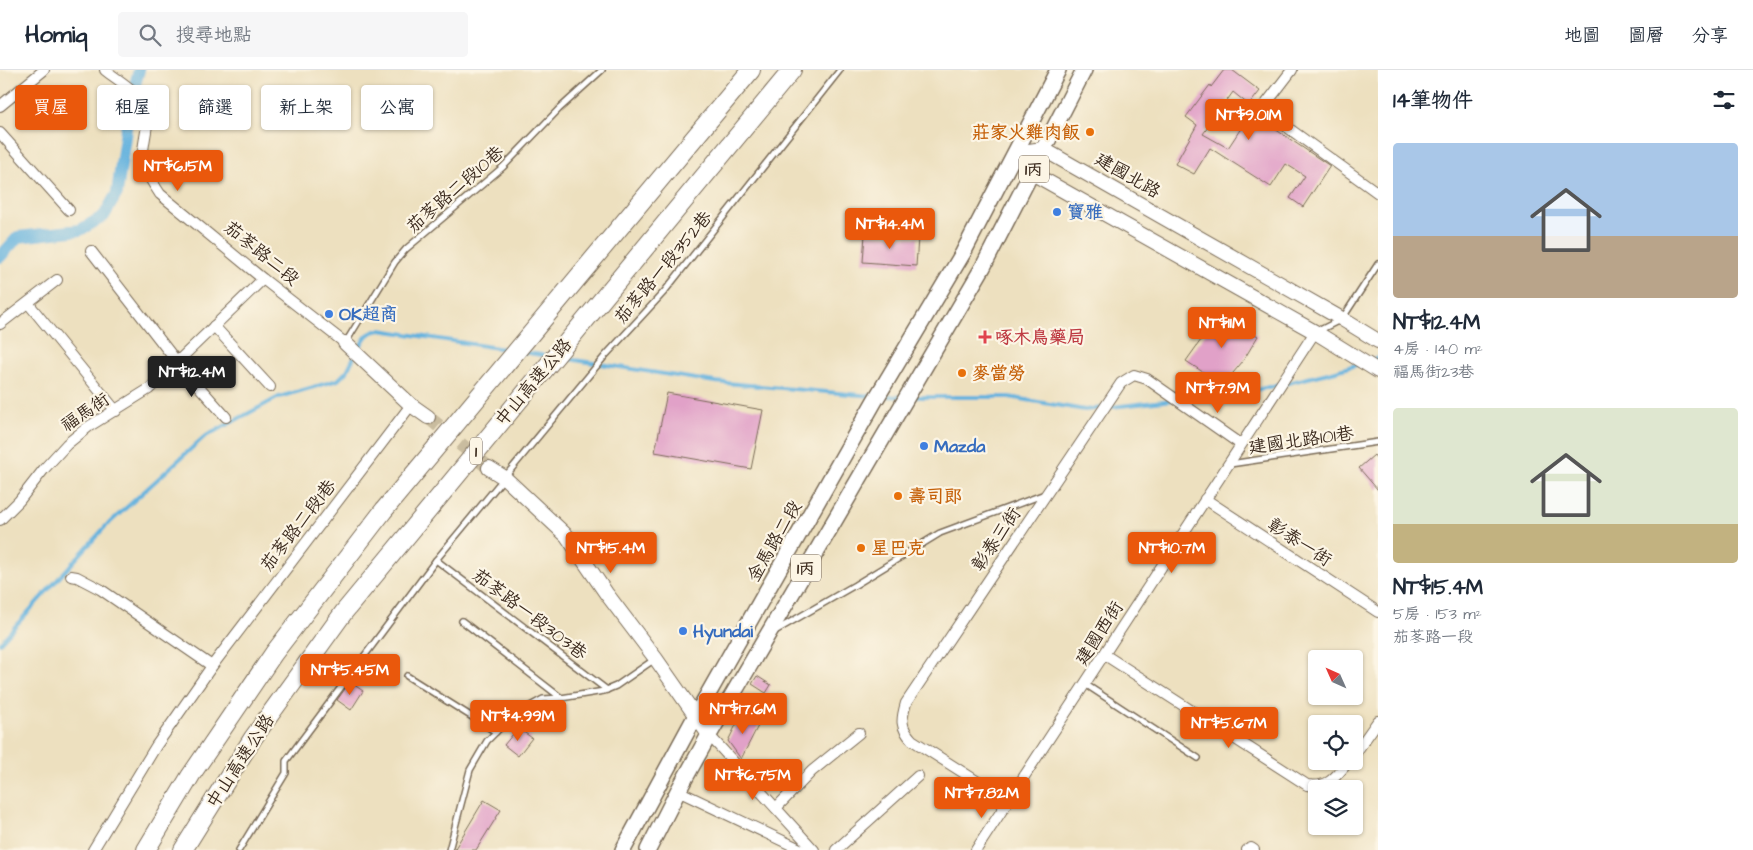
<!DOCTYPE html>
<html lang="zh-TW">
<meta charset="utf-8">
<style>
:root{--surface:#fff;--page:#f6f6f7;--text:#1f2937;--muted:#747a83;--line:#e0e1e3;--accent:#ea580c}
body{margin:0;font-family:"Architects Daughter","LXGW WenKai TC",sans-serif;background:var(--page);color:var(--text);height:100vh;display:flex;flex-direction:column;font-size:19px;white-space:nowrap}
*{box-sizing:border-box;margin:0}
p{font-size:16px;color:var(--muted)}
.icon{flex:none;width:28px;height:28px;fill:none;stroke:currentColor;stroke-width:2;stroke-linecap:round;stroke-linejoin:round}
.map{position:relative;flex:1;overflow:hidden}
.details{display:flex;flex-direction:column;background:var(--surface);width:375px}
.details>*{flex:none}
.hud{position:absolute;left:15px;top:15px;width:475px;height:45px;display:flex;gap:10px}
.needle{width:32px;rotate:315deg}
.tools{position:absolute;left:1308px;top:580px;display:grid;gap:10px}
.tools a{display:grid;place-items:center;width:55px;height:55px;border-radius:5px;background:var(--surface);box-shadow:0 1px 4px #0004;font-size:25px}
.price{position:absolute;translate:-50% -42px;padding:0 11px;border-radius:5px;background:var(--accent);color:#fff;font-size:16px;line-height:32px;filter:drop-shadow(0 1px 2px #0008)}
.price::after{content:'';position:absolute;left:50%;top:30px;width:15px;height:11px;margin-left:-8px;background:inherit;clip-path:polygon(0 0,100% 0,50% 100%)}
.price.selected{background:#222;color:#fff}
ul{padding:0;list-style:none}
li{display:grid;align-content:center;gap:10px;height:265px;padding:0 15px}
li span{display:grid;place-items:center;height:155px;border-radius:5px;color:#555}
li>.icon{margin-inline-start:auto}
span .icon{width:90px;height:90px;fill:#fffc;stroke-width:1}
li b{font-size:21px}
h2{display:flex;justify-content:space-between;align-items:center;height:60px;padding:0 15px;font-size:21px}
.chip{padding:0 18px;border-radius:5px;background:var(--surface);box-shadow:0 1px 4px #0004;font-size:18px;line-height:45px}
.chip.selected{background:var(--accent);color:#fff}
header{display:flex;align-items:center;gap:30px;box-sizing:border-box;height:70px;padding:0 25px;background:var(--surface);border-bottom:1px solid var(--line)}
header strong{font-size:24px}
nav{display:flex;gap:28px;margin-inline-start:auto;font-size:18px}
.search{width:350px;height:45px;background:var(--page);display:flex;align-items:center;gap:12px;box-sizing:border-box;padding:0 18px;border-radius:5px;color:var(--muted);font-size:19px}
main{display:flex;flex:1;min-height:0}
.map>svg:first-child{display:block}
</style>
<header>
<strong>Homiq</strong>
<div class="search"><svg class="icon" aria-label="search" viewBox="0 0 24 24"><circle cx="10" cy="10" r="6"/><path d="M15 15l6 6"/></svg>搜尋地點</div>
<nav><a>地圖</a><a>圖層</a><a>分享</a></nav>
</header>
<main>
<div class="map">
<svg width="1378" height="780" viewBox="0 0 1378 780">
<rect width="100%" height="100%" fill="#fcf5e5"/>
<filter id="ink" filterUnits="userSpaceOnUse"><feTurbulence type="fractalNoise" baseFrequency=".02" numOctaves="2"/><feDisplacementMap in="SourceGraphic" scale="10" xChannelSelector="R" yChannelSelector="G"/><feConvolveMatrix kernelMatrix="1 2 1 2 8 2 1 2 1" color-interpolation-filters="sRGB"/></filter>
<filter id="wash" filterUnits="userSpaceOnUse"><feTurbulence type="fractalNoise" baseFrequency=".0096" numOctaves="4" result="noise"/><feDisplacementMap in="SourceGraphic" scale="20" xChannelSelector="R" yChannelSelector="G"/><feGaussianBlur stdDeviation="1.12" result="paint"/><feColorMatrix in="noise" values="0 0 0 0 0 0 0 0 0 0 0 0 0 0 0 0 0 1.4 0 .05"/><feComposite in="paint" operator="in"/></filter>
<g filter="url(#wash)">
<rect width="100%" height="100%" fill="#ede0bf"/>
<g fill="none" stroke-linecap="round" stroke-linejoin="round">
<!-- stream -->
<g stroke="#65b2de" stroke-width="4">
<path d="M358 281C365 268 365 263 380 260L511 280"/>
<path d="M522 282 548 286"/>
<path d="M562 288 715 312 872 326"/>
<path d="M1368 291 1378 288"/>
<path d="M1284 314 1336 301 1359 294"/>
<path d="M882 326 902 327"/>
<path d="M912 327H1009L1085 340 1173 330"/>
<path d="M1180 329 1256 320 1277 315"/>
<path d="M0 573 105 457 204 367 279 327 338 310 347 301 354 287"/>
</g>
<!-- canal -->
<path stroke="#65b2de" stroke-width="12" d="M0 187 18 167 80 160 104 146 117 123 129 38 139 0"/>
</g>
<g id="blocks">
<!-- building -->
<g fill="#e1a1c8">
<path d="M1224 0H1232L1260 21 1249 35 1233 22 1203 64 1228 78 1251 43 1330 96 1303 137 1290 128 1305 106 1286 94 1271 117 1210 78 1194 104 1175 94 1197 55 1186 47 1210 15 1211 17Z"/>
<path d="M865 164 918 168 916 196 863 192Z"/>
<path d="M1221 242 1258 266 1243 291 1223 315 1186 291Z"/>
<path d="M667 323 763 340 751 399 655 382Z"/>
<path d="M1374 385 1378 390V420L1359 398Z"/>
<path d="M757 606 771 615 766 623 752 614Z"/>
<path d="M350 612 363 621 351 640 337 630Z"/>
<path d="M741 645 759 654 741 689 728 671Z"/>
<path d="M518 658 532 668 518 686 504 675Z"/>
<path d="M484 730 501 740 476 780H454Z"/>
</g>
</g>
</g>
<g filter="url(#ink)">
<use href="#blocks" fill-opacity="0" stroke="#796a56" stroke-width="1"/>
<g fill="none" stroke-linecap="round" stroke-linejoin="round">
<!-- secondary-tunnel -->
<path stroke="#c9bc9f" stroke-width="14" stroke-dasharray="14 7" stroke-linecap="butt" d="M428 347 489 398"/>
<defs>
<g id="lane">
<path d="M1318 261 1342 249 1378 194"/>
<path d="M346 272 395 192 406 179 503 97 559 39 602 0"/>
<path d="M1230 394 1378 372"/>
<path d="M436 490 607 620"/>
<path d="M462 551 560 627"/>
<path d="M775 561 855 515 940 463 1045 424"/>
<path d="M407 606 496 662"/>
<path d="M1085 614 1198 688"/>
<path d="M239 780 286 703V691L436 490 605 286 664 222 840 0"/>
<path d="M449 780 470 700 487 671 512 646 543 629 561 628 604 621 616 616 655 589"/>
</g>
<g id="street">
<path d="M105 0C119 11 136 20 145 36 152 50 141 75 143 89 145 102 153 113 160 124L263 209 345 273"/>
<path d="M1292 0 1262 39 1378 123"/>
<path d="M0 36 44 0"/>
<path d="M0 63 69 140"/>
<path d="M91 181 177 292 226 347"/>
<path d="M28 233 116 341"/>
<path d="M0 254 57 210"/>
<path d="M214 256 270 317"/>
<path d="M1205 429 1378 542"/>
<path d="M0 450 19 431 44 399 67 374 88 357 149 319 263 209"/>
<path d="M71 506 77 507 100 519 212 596"/>
<path d="M1105 585 1307 715C1330 718 1335 707 1349 691"/>
<path d="M709 665 814 780"/>
<path d="M1354 685 1378 651"/>
<path d="M678 721 802 780"/>
<path d="M1008 731 912 670C900 657 901 650 906 633L1121 313 1134 305 1147 309 1240 374"/>
<path d="M776 738 812 701 859 663"/>
<path d="M93 780 156 676 212 596 411 335"/>
<path d="M836 780 918 706"/>
<path d="M976 780 1315 262"/>
<path d="M1247 780 1251 778 1254 780"/>
</g>
<g id="secondary">
<path d="M1015 83 1032 103 1315 262 1378 301"/>
<path d="M1015 83 1043 79 1342 249 1378 271"/>
<path d="M345 273 411 335 428 347"/>
<path d="M489 398 505 408 567 466 606 523 656 589 709 665"/>
</g>
<g id="primary">
<path d="M623 780 695 647 874 332 963 183 1058 0"/>
<path d="M648 780 678 721 709 665 983 197 1084 0"/>
</g>
<g id="highway">
<path d="M146 780 191 705 274 583 384 440 751 0"/>
<path d="M183 780 253 668 344 542 792 0"/>
</g>
</defs>
<!-- lane casing -->
<use href="#lane" stroke="#796a56" stroke-width="8"/>
<!-- street casing -->
<use href="#street" stroke="#796a56" stroke-width="12"/>
<!-- secondary casing -->
<use href="#secondary" stroke="#796a56" stroke-width="16"/>
<!-- primary casing -->
<use href="#primary" stroke="#796a56" stroke-width="18"/>
<!-- highway casing -->
<use href="#highway" stroke="#796a56" stroke-width="20"/>
<!-- lane -->
<use href="#lane" stroke="#fff" stroke-width="5"/>
<!-- street -->
<use href="#street" stroke="#fff" stroke-width="10"/>
<!-- secondary -->
<use href="#secondary" stroke="#fff" stroke-width="14"/>
<!-- primary -->
<use href="#primary" stroke="#fff" stroke-width="15"/>
<!-- highway -->
<use href="#highway" stroke="#fff" stroke-width="18"/>
</g>
</g>
<!-- markers -->
<g fill="#e8710a" stroke="#fcf5e5" stroke-width="2">
<circle cx="1090" cy="62" r="5"/>
<circle cx="962" cy="303" r="5"/>
<circle cx="898" cy="426" r="5"/>
<circle cx="861" cy="478" r="5"/>
</g>
<g fill="#3f7fe0" stroke="#fcf5e5" stroke-width="2">
<circle cx="1057" cy="142" r="5"/>
<circle cx="329" cy="244" r="5"/>
<circle cx="924" cy="376" r="5"/>
<circle cx="683" cy="561" r="5"/>
</g>
<path fill="#e0444e" stroke="#fcf5e5" stroke-width="2" d="M982.5 259.5h5v5h5v5h-5v5h-5v-5h-5v-5h5z"/>
<g text-anchor="middle" stroke-width="4.5" stroke-linejoin="round" paint-order="stroke">
<!-- shield labels -->
<g fill="#fcf5e5" stroke="#75675a" stroke-width="1">
<rect x="1019" y="85.5" width="30" height="27" rx="4"/>
<rect x="470" y="367.5" width="12" height="27" rx="4"/>
<rect x="791" y="484.5" width="30" height="27" rx="4"/>
</g>
<g font-size="16" font-weight="bold" fill="#3b2a1e">
<text x="1034" y="105">1丙</text>
<text x="476" y="387">1</text>
<text x="806" y="504">1丙</text>
</g>
<!-- food labels -->
<g font-size="18" font-weight="bold" fill="#c56008" stroke="#fcf5e5" text-anchor="start">
<text x="1080" y="68" text-anchor="end">莊家火雞肉飯</text>
<text x="972" y="309">麥當勞</text>
<text x="908" y="432">壽司郎</text>
<text x="871" y="484">星巴克</text>
</g>
<!-- street labels -->
<g font-size="18" fill="#3b2a1e" stroke="#fcf5e5">
<text transform="translate(1128 105) rotate(30)" y="6">建國北路</text>
<text transform="translate(455 119) rotate(-41)" y="6">茄苳路二段10巷</text>
<text transform="translate(262 183) rotate(39)" y="6">茄苳路二段</text>
<text transform="translate(663 197) rotate(-50)" y="6">茄苳路一段352巷</text>
<text transform="translate(533 312) rotate(-50)" y="6">中山高速公路</text>
<text transform="translate(85 342) rotate(-34)" y="6">福馬街</text>
<text transform="translate(1301 370) rotate(-8)" y="6">建國北路101巷</text>
<text transform="translate(298 455) rotate(-52)" y="6">茄苳路二段1巷</text>
<text transform="translate(996 469) rotate(-56)" y="6">彰泰三街</text>
<text transform="translate(774 471) rotate(-60)" y="6">金馬路二段</text>
<text transform="translate(1300 472) rotate(33)" y="6">彰泰一街</text>
<text transform="translate(530 544) rotate(37)" y="6">茄苳路一段303巷</text>
<text transform="translate(1099 563) rotate(-57)" y="6">建國西街</text>
<text transform="translate(240 691) rotate(-57)" y="6">中山高速公路</text>
</g>
<!-- shop labels -->
<g font-size="18" font-weight="bold" fill="#366cbe" stroke="#fcf5e5" text-anchor="start">
<text x="1067" y="148">寶雅</text>
<text x="339" y="250">OK超商</text>
<text x="934" y="382">Mazda</text>
<text x="693" y="567">Hyundai</text>
</g>
<!-- health labels -->
<g font-size="18" font-weight="bold" fill="#be3a42" stroke="#fcf5e5" text-anchor="start">
<text x="995" y="273">啄木鳥藥局</text>
</g>
</g>
</svg>
<div class="tools">
<a><svg class="needle" viewBox="-14 -14 28 28"><path d="M0-13l5 13h-10z" fill="#e53935"/><path d="M0 13l5-13h-10z" fill="#747a83"/></svg></a>
<a><svg class="icon" aria-label="locate" viewBox="0 0 24 24"><circle cx="12" cy="12" r="6"/><path d="M12 2v4M12 18v4M2 12h4M18 12h4"/></svg></a>
<a><svg class="icon" aria-label="layers" viewBox="0 0 24 24"><path d="M12 4l9 5-9 5-9-5zM3 14l9 5 9-5"/></svg></a>
</div>
<b class="price" style="left:1249px;top:71px">NT$9.01M</b>
<b class="price" style="left:178px;top:122px">NT$6.15M</b>
<b class="price" style="left:890px;top:180px">NT$14.4M</b>
<b class="price" style="left:1222px;top:279px">NT$11M</b>
<b class="price selected" style="left:192px;top:328px">NT$12.4M</b>
<b class="price" style="left:1218px;top:344px">NT$7.9M</b>
<b class="price" style="left:611px;top:504px">NT$15.4M</b>
<b class="price" style="left:1172px;top:504px">NT$10.7M</b>
<b class="price" style="left:350px;top:626px">NT$5.45M</b>
<b class="price" style="left:743px;top:665px">NT$17.6M</b>
<b class="price" style="left:518px;top:672px">NT$4.99M</b>
<b class="price" style="left:1229px;top:679px">NT$5.67M</b>
<b class="price" style="left:753px;top:731px">NT$6.75M</b>
<b class="price" style="left:982px;top:749px">NT$7.82M</b>
<div class="hud">
<a class="chip selected">買屋</a>
<a class="chip">租屋</a>
<a class="chip">篩選</a>
<a class="chip">新上架</a>
<a class="chip">公寓</a>
</div>
</div>
<section class="details">
<h2>14筆物件<svg class="icon" aria-label="filters" viewBox="0 0 24 24"><path d="M4 7h16M4 17h16"/><circle cx="9" cy="7" r="2"/><circle cx="15" cy="17" r="2"/></svg></h2>
<ul>
<li><span style="background:linear-gradient(#a9c7e8 60%,#b9a48a 0)"><svg class="icon" aria-label="home" viewBox="0 0 24 24"><path d="M3 11l9-7 9 7M6 9v11h12V9"/></svg></span><div><b>NT$12.4M</b><p>4房 · 140 m²</p><p>福馬街23巷</p></div></li>
<li><span style="background:linear-gradient(#dfe7d0 75%,#c2b280 0)"><svg class="icon" aria-label="home" viewBox="0 0 24 24"><path d="M3 11l9-7 9 7M6 9v11h12V9"/></svg></span><div><b>NT$15.4M</b><p>5房 · 153 m²</p><p>茄苳路一段</p></div></li>
</ul>
</section>
</main>
